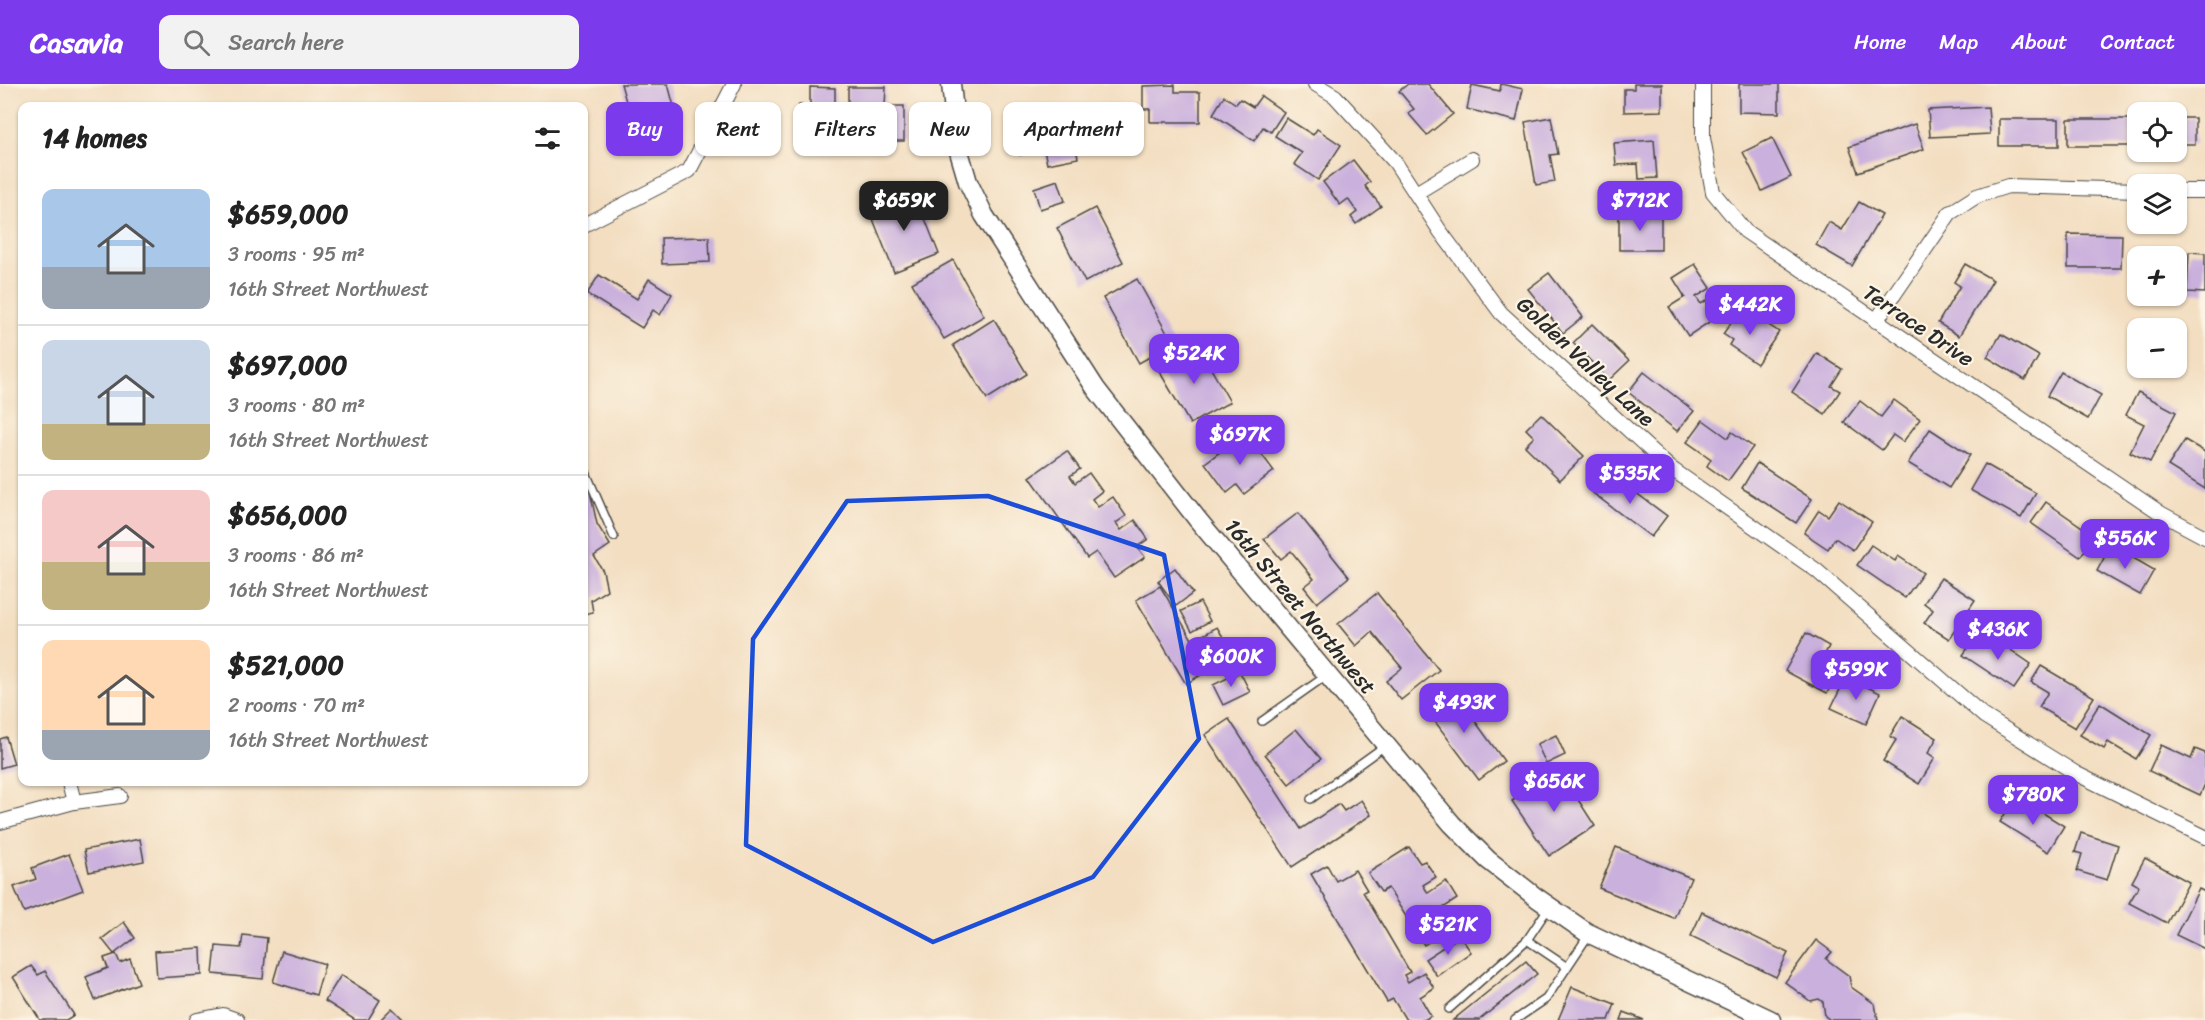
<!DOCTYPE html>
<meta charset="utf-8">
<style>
:root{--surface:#fff;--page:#f2f2f2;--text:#222;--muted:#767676;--line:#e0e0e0;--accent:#7c3aed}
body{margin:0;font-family:Sriracha,sans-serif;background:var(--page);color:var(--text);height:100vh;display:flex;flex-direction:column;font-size:22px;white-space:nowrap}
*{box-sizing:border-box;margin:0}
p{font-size:20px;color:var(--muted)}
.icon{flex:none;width:33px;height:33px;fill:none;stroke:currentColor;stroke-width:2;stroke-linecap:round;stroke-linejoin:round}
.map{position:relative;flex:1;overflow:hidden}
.sheet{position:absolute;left:18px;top:18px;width:570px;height:684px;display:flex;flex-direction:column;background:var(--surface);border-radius:12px;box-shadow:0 2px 4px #0004}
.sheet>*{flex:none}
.top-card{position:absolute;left:606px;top:18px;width:570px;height:54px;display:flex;gap:12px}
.fabs{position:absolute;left:2127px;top:18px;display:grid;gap:12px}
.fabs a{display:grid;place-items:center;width:60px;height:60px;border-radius:12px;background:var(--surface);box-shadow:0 2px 4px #0004;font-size:30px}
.price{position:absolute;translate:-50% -51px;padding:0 14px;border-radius:12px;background:var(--accent);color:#fff;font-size:20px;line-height:39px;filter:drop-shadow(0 2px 3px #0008)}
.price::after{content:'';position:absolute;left:50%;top:36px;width:18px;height:14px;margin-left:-9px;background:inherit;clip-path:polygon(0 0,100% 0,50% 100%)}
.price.current{background:#222;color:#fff}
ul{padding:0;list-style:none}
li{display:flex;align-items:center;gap:18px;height:150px;padding:0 24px}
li+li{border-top:2px solid var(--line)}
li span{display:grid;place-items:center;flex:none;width:168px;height:120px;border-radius:12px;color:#555}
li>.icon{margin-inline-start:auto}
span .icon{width:72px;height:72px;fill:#fffc;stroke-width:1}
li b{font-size:26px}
h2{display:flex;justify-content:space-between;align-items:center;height:72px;padding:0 24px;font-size:26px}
.chip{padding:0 21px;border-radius:12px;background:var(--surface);box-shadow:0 2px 4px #0004;font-size:21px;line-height:54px}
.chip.current{background:var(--accent);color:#fff}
header{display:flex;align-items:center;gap:36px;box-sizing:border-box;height:84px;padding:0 30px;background:var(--accent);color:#fff}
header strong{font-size:28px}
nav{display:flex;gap:33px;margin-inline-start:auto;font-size:21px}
.search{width:420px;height:54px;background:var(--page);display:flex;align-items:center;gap:15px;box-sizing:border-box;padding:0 21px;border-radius:12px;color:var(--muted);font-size:22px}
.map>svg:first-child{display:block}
</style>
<header>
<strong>Casavia</strong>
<div class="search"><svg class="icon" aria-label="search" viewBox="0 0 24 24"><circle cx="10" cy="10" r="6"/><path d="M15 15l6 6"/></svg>Search here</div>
<nav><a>Home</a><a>Map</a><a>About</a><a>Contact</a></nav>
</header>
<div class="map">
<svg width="2205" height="936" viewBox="0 0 2205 936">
<rect width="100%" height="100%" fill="#fcf5e5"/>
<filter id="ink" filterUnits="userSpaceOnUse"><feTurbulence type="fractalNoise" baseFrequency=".0167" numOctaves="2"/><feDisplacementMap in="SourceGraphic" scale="12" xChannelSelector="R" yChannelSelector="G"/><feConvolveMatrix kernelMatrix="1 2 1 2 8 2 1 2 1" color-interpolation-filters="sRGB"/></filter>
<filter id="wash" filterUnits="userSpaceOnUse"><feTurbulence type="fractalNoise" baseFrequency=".008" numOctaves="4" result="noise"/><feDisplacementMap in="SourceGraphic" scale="24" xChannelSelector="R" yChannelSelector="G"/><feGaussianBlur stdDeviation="1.35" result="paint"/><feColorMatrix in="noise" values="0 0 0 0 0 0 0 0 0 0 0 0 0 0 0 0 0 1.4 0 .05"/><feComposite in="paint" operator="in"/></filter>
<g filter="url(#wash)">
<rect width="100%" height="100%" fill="#f3dec1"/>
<g id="blocks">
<!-- building -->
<g fill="#cab0dd">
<path d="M621 0H668L676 30 633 42Z"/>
<path d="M1408 0H1428L1453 30 1427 51 1408 29 1414 25 1399 7Z"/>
<path d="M1501 0 1523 5 1516 37 1467 25 1472 1 1500 7Z"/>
<path d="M1634 0H1662V27L1624 28V5H1634Z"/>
<path d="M1739 0H1779V29L1739 28Z"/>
<path d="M1175 1V8H1200V38H1150V25H1143V2Z"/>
<path d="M810 3 835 4V22H848V3H886L885 22H904V57H799V21H810Z"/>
<path d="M1224 12 1236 20 1240 15 1253 23 1261 12 1284 28 1271 48 1263 43 1254 57 1213 30Z"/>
<path d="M1067 22 1078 74 1047 80 1044 66 1020 71 1016 49 1037 44 1034 29Z"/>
<path d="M1988 23 1990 50 1930 53 1928 26Z"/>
<path d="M1551 33 1558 70 1550 71 1555 98 1536 101 1525 38Z"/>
<path d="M1286 34 1313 51 1317 45 1341 61 1318 96 1294 80 1302 69 1275 52Z"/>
<rect x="2176" y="34" width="19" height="26"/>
<rect x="1999" y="35" width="60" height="27"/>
<rect x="2068" y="35" width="62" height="27"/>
<path d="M1915 40 1924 65 1858 88 1849 63Z"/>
<path d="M1772 54 1791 93 1762 107 1743 68Z"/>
<path d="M1654 56 1657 94 1639 95 1638 80 1616 81 1614 59Z"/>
<path d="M1353 76 1370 98 1365 102 1381 122 1356 140 1351 133 1357 128 1348 115 1340 121 1323 98Z"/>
<path d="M1058 96 1065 117 1040 125 1034 104Z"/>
<path d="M914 107 939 170 894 188 869 125Z"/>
<path d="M1859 118 1882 131 1852 182 1816 161 1829 138 1842 146Z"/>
<path d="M1095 124 1123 178 1085 198 1057 144Z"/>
<rect x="1619" y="131" width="42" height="35"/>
<path d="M2068 150 2122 151 2121 184H2068Z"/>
<path d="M709 153 710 178 662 180 661 154Z"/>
<path d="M2189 168 2205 169V209L2187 208Z"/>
<path d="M953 176 984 232 944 255 912 199Z"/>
<path d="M1695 180 1711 204 1696 213 1701 220 1712 213 1723 229 1688 252 1669 223 1685 213 1673 194Z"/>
<path d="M1965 180 1993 196 1959 252 1938 239 1960 202 1954 198Z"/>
<path d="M1549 189 1583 233 1563 249 1528 205Z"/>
<path d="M599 191 637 215 649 195 672 210 660 231 653 226 642 244 587 210Z"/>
<path d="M1137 195 1173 260 1139 279 1103 214Z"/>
<path d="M1739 227 1749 234 1752 230 1779 248 1757 280 1729 261 1732 256 1723 250Z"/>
<path d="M994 235 1027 290 987 315 953 261Z"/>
<path d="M1592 240 1629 277 1609 296 1573 259Z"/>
<path d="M2001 250 2039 272 2025 296 1987 273Z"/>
<path d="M1198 262 1230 318 1190 340 1158 285Z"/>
<path d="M1817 269 1842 285 1831 302 1840 307 1825 330 1792 308Z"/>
<path d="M1644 288 1694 327 1677 347 1628 308Z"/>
<path d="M2061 288 2101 311 2088 335 2047 312Z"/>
<path d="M2138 308 2176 328 2150 378 2130 368 2144 340 2126 331Z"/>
<path d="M1894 316 1920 335 1903 358 1893 351 1882 366 1844 338 1860 317 1881 333Z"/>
<path d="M1541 330 1584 372 1560 396 1525 362 1534 353 1526 345Z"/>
<path d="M1703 336 1728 354 1732 348 1753 363 1728 397 1707 382 1711 375 1687 358Z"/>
<path d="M1930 345 1970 371 1949 404 1908 379Z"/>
<path d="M1246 349 1274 387 1244 410 1237 401 1227 409 1205 379Z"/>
<path d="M2185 356 2205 368V405L2168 382Z"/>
<path d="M1067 367 1080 385 1070 392 1075 399 1089 389 1102 407 1092 415 1098 423 1113 413 1126 432 1116 439 1121 446 1135 436 1148 455 1137 463 1145 473 1114 494 1096 468 1087 474 1030 393Z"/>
<path d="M1757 379 1812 415 1796 439 1742 404Z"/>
<path d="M1985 380 2036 409 2021 434 1970 406Z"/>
<path d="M1608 388 1667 432 1651 453 1593 409Z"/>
<path d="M588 398 597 440 610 461 594 472 603 487 607 506 591 516 593 528 584 530V399Z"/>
<path d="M1839 416 1872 438 1853 466 1835 454 1828 465 1804 449 1819 426 1828 432Z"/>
<path d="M2046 418 2095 452 2080 473 2031 439Z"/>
<path d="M1298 429 1349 493 1317 519 1304 503 1314 495 1291 467 1281 475 1264 455Z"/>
<path d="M1871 461 1895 477 1898 472 1923 489 1905 514 1857 481Z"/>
<path d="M2111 461 2154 486 2140 511 2097 487Z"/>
<path d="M1175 484 1193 509 1176 522 1158 497Z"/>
<path d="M1941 494 1975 516 1949 555 1924 539 1933 526 1924 519Z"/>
<path d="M1160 502 1193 557 1217 543 1234 571 1186 600 1136 516Z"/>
<path d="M1377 509 1439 586 1401 616 1386 597 1402 584 1372 548 1356 562 1338 540Z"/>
<path d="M1200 518 1210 537 1192 547 1181 527Z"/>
<path d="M1806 549 1829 562 1823 574 1841 583 1827 609 1785 587Z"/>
<path d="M1977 551 1998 565 2002 560 2031 580 2014 605 1963 571Z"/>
<path d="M2041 582 2094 613 2075 644 2039 623 2048 608 2031 598Z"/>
<path d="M1240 588 1250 608 1223 621 1213 601Z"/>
<path d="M1846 593 1880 609 1866 640 1831 624Z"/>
<path d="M1451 604 1504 677 1479 696 1424 623Z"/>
<path d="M2100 619 2151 651 2136 675 2108 658 2104 665 2080 651Z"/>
<path d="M1902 632 1937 654 1928 669 1935 674 1919 700 1883 677 1896 656 1890 652Z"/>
<path d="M1229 635 1301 745 1339 720 1344 727 1361 716 1371 731 1292 783 1205 651Z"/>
<path d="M1296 645 1321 675 1289 700 1265 670Z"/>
<path d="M1556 651 1565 671 1546 680 1537 660Z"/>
<path d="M6 653 14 680 0 684V655Z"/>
<path d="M2161 661 2191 675 2195 665 2205 669V700L2200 711 2149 687Z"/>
<path d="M1559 686 1595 742 1549 772 1512 717Z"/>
<path d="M2012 718 2028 728 2032 722 2064 742 2048 768 2000 738Z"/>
<path d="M2081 749 2118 761 2107 796 2077 787 2082 770 2075 768Z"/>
<path d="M140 755 144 777 89 788 84 766Z"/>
<path d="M1409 763 1420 779 1425 777 1436 793 1423 801 1428 809 1446 797 1457 815 1443 824 1454 841 1424 861 1388 804 1381 808 1368 789Z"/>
<path d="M1616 763 1691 794 1674 834 1599 804Z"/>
<path d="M69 770 83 806 24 828 14 803 36 795 32 784Z"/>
<path d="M2145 774 2189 798 2167 839 2129 819 2139 802 2132 798Z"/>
<path d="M1327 781 1336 797 1355 786 1367 806 1363 808 1410 888 1404 891 1408 898 1424 888 1434 904 1420 913 1431 932 1424 936H1406L1393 915 1387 918 1311 790Z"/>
<path d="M2199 805 2205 808V865L2176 851Z"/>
<path d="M1702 828 1788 869 1776 893 1691 852Z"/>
<path d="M124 838 135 854 114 870 102 855Z"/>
<path d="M243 851 267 854 263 895 213 890 216 862 241 864Z"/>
<path d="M1460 852 1471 868 1437 892 1425 875Z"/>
<path d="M1816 856 1832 868 1826 875 1849 892 1851 903 1875 920 1878 936H1830L1825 932 1823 918 1819 915 1810 917 1785 898Z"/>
<path d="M201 864 202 891 157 894 155 867Z"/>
<path d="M282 867 325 880 316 911 273 898Z"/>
<path d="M116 870 120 879 130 875 139 899 95 916 86 893 108 884 104 874Z"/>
<path d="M1526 877 1537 890 1479 936H1453Z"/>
<path d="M31 882 38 891 45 887 74 931 66 936H40L13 893Z"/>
<path d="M341 891 380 916 368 936H355L325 917Z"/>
<path d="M1572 903 1615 920 1609 936H1558Z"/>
<path d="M392 924 404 936H380Z"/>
<path d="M1624 928 1644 936H1621Z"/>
</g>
</g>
</g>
<g filter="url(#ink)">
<use href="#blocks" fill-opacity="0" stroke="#494642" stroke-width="1.5"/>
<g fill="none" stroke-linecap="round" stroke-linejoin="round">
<defs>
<g id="service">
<path d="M584 384 614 453"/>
<path d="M1262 637 1327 591"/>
<path d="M1311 715 1386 661"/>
<path d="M1549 823 1527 856 1567 883"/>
<path d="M1449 925 1527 856"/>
<path d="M1515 936 1546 915 1588 852"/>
</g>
<g id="minor">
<path d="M1315 0 1335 12 1395 78 1440 147 1501 229 1669 383 1816 486 1984 632 2077 690 2205 753"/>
<path d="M1703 0V54L1713 108 1745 147 2162 430 2205 453"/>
<path d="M2176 107H2205"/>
<path d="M1416 109 1472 75"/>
<path d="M584 141 689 87 734 0"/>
<path d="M1876 237 1950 129 1977 112 2008 102 2138 106"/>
<path d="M69 698 74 718"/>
<path d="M0 738 74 718 120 712"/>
<path d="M197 936 223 931 237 936"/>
</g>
<path id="tertiary" d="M951 0 958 64 968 98 984 131 1096 305 1198 436 1452 740 1488 776 1537 814 1586 848 1771 936"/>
</defs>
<!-- service casing -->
<use href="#service" stroke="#494642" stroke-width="10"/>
<!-- minor casing -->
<use href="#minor" stroke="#494642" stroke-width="16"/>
<!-- tertiary casing -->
<use href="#tertiary" stroke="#494642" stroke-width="21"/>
<!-- service -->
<use href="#service" stroke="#fff" stroke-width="7"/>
<!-- minor -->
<use href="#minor" stroke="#fff" stroke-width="14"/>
<!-- tertiary -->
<use href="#tertiary" stroke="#fff" stroke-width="18"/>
</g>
</g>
<!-- marked area -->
<path fill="none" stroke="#1d4ed8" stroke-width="4.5" stroke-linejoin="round" d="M988 412 1164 471 1199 655 1093 793 933 858 746 761 753 555 847 417Z"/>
<g text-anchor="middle" stroke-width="4.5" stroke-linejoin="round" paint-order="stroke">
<!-- street labels -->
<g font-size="22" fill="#2b2b2b" stroke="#fcf5e5">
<text transform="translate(1919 241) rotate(34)" y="8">Terrace Drive</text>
<text transform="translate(1586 277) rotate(43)" y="8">Golden Valley Lane</text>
<text transform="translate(1301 522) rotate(50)" y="8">16th Street Northwest</text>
</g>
</g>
</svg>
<div class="fabs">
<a><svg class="icon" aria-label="locate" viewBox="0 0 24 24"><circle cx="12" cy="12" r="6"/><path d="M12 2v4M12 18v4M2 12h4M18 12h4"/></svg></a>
<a><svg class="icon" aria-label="layers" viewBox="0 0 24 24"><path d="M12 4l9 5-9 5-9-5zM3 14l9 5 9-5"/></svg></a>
<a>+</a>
<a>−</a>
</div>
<b class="price current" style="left:904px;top:148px">$659K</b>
<b class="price" style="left:1640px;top:148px">$712K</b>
<b class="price" style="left:1750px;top:252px">$442K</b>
<b class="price" style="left:1194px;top:301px">$524K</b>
<b class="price" style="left:1240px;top:382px">$697K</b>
<b class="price" style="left:1630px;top:421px">$535K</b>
<b class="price" style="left:2125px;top:486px">$556K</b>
<b class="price" style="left:1998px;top:577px">$436K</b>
<b class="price" style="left:1231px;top:604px">$600K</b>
<b class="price" style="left:1856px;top:617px">$599K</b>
<b class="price" style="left:1464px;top:650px">$493K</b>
<b class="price" style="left:1554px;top:729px">$656K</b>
<b class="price" style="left:2033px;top:742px">$780K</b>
<b class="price" style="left:1448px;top:872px">$521K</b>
<div class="top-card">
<a class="chip current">Buy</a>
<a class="chip">Rent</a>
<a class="chip">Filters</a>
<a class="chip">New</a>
<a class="chip">Apartment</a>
</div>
<section class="sheet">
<h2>14 homes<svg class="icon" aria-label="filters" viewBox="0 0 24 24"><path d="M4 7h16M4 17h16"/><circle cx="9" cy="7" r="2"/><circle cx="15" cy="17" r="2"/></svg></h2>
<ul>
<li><span style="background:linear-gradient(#a9c7e8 65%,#9aa5b1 0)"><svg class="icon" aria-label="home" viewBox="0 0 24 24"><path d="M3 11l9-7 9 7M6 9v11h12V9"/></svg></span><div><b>$659,000</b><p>3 rooms · 95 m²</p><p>16th Street Northwest</p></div></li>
<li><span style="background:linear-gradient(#c9d6e8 70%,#c2b280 0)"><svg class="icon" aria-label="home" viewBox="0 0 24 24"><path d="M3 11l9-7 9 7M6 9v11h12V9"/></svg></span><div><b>$697,000</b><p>3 rooms · 80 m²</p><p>16th Street Northwest</p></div></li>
<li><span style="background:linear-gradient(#f6c9c9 60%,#c2b280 0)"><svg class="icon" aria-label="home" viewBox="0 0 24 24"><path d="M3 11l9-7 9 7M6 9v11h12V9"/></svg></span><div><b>$656,000</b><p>3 rooms · 86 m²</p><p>16th Street Northwest</p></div></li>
<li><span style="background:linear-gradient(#ffd9b3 75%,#9aa5b1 0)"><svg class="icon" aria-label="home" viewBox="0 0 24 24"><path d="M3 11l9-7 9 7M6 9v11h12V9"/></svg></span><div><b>$521,000</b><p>2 rooms · 70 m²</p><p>16th Street Northwest</p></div></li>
</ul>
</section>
</div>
